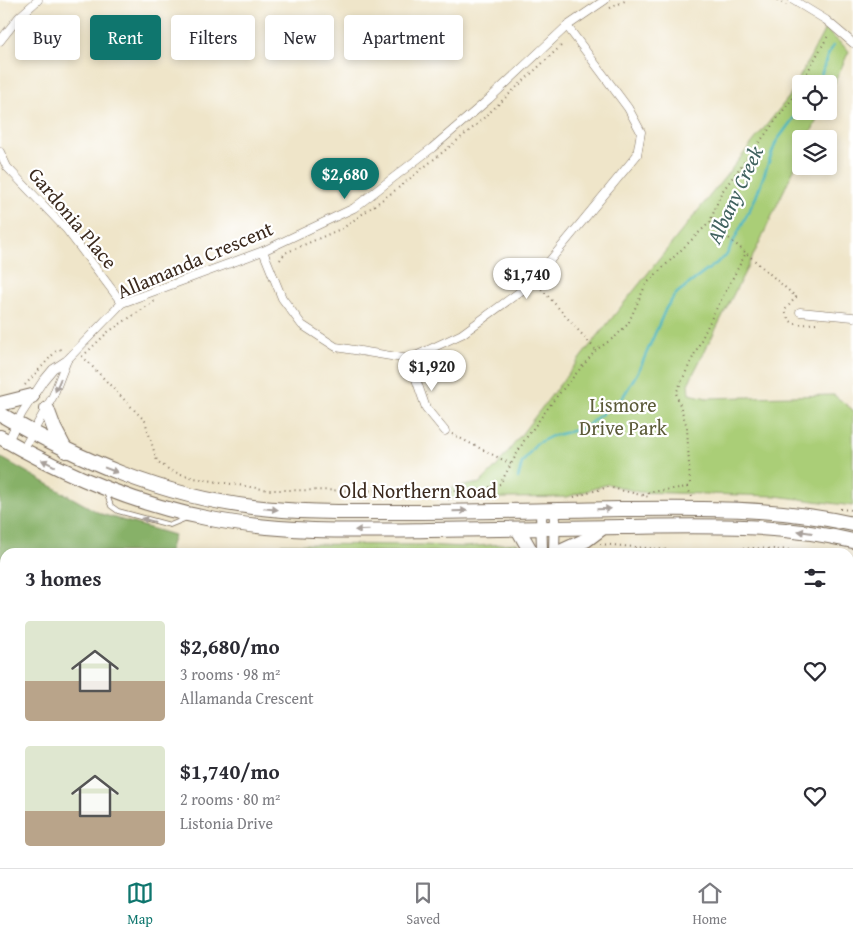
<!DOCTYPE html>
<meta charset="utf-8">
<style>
:root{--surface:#fff;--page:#f2f2f3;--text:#2b2b33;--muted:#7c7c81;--line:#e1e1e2;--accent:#0f766e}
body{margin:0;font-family:"Gentium Book Plus",serif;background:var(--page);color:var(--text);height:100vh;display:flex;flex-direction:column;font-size:19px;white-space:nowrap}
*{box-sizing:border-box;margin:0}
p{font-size:16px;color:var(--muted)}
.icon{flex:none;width:28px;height:28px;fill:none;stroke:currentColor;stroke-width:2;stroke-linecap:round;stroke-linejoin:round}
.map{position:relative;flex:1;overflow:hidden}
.sheet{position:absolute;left:0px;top:548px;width:854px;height:321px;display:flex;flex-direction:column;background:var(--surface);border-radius:15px 15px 0 0;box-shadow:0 2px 8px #0003}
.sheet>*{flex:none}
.top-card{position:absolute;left:15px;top:15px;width:500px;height:45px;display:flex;gap:10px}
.controls{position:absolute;left:792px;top:75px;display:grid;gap:10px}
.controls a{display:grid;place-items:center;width:45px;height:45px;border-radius:5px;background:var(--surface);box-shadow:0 2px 8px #0003;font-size:25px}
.price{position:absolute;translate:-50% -42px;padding:0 11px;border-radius:18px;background:#fff;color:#222;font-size:16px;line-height:32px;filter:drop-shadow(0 1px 2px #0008)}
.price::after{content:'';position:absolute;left:50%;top:30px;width:15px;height:11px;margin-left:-8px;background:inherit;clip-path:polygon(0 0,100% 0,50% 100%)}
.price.on{background:var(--accent);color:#fff}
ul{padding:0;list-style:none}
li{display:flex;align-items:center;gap:15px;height:125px;padding:0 25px}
li span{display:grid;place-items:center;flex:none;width:140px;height:100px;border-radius:5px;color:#555}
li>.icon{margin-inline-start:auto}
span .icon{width:60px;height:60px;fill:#fffc;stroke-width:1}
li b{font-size:21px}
h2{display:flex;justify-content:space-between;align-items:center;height:60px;padding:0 25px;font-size:21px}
.tag{padding:0 18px;border-radius:5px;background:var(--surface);box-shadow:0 2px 8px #0003;font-size:18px;line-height:45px}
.tag.on{background:var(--accent);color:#fff}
.tab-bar{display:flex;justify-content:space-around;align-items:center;height:70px;border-top:1px solid var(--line);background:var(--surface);font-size:14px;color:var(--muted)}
.tab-bar a{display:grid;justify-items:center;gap:2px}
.tab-bar .on{color:var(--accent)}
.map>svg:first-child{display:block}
</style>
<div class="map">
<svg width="853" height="868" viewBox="0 0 853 868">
<rect width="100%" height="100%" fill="#fff"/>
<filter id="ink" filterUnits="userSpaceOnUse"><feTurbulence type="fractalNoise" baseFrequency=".02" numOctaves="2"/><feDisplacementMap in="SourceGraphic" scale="10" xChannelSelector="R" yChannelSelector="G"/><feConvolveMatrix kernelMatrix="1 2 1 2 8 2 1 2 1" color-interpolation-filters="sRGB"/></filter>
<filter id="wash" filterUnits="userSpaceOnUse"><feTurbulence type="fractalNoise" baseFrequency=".0096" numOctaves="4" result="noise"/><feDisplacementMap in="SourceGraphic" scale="20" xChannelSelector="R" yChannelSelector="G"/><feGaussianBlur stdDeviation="1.12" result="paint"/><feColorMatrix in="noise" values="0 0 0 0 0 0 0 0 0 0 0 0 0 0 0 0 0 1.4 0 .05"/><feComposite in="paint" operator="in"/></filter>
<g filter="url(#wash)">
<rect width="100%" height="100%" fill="#efe5c9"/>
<!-- green -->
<g fill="#aace77" stroke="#727c4a">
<path d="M825 29 849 51 829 95V84H801V111H821L808 139H801V154L755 252 688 384 689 394 707 398 834 395 853 410V506L776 496 638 492 608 484 567 497 450 499 451 488 480 483 497 466 584 353 789 97Z"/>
<path d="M517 543 518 552H285L281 544 423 545 463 547Z"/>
<path d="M220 864H366L363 868H223Z"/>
</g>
<!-- forest -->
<g fill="#87b168" stroke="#616e43">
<path d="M0 457 101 514 174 535 169 552H5V727L0 725Z"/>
<path d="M0 752 5 756V864H15L18 868H0Z"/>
</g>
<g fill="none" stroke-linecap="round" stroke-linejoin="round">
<!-- stream -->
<g stroke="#47b5c1" stroke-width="2.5">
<path d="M818 84C824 69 824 60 833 46"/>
<path d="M518 478 522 463 536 444 552 436 584 428 623 397 640 368 666 308 677 293 726 256 756 197 776 142 801 108"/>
<path d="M345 868 349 864"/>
</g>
</g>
</g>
<g filter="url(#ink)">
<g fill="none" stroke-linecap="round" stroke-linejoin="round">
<defs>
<path id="lane" d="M106 492 111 506 118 511 170 525 187 518"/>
<g id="street">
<path d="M793 0 826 20 853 43"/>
<path d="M0 41 19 17 38 0"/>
<path d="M0 152 7 167 67 230 122 303"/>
<path d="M263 251 282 298 302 325 336 347 409 359 462 334 525 288 538 275 637 155 641 132 628 108 567 26"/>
<path d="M800 312 853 317"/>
<path d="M409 359 426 408 445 431"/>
<path d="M8 441 22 413 43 381 53 369 67 360 122 303 263 251 354 208 432 148 489 99 567 26 605 0"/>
<path d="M23 450 53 396 67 360"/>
<path d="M0 732 5 734"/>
<path d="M849 809 853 808"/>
<path d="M34 864 42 868"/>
<path d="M195 864 200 868"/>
<path d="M138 868 161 864"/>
<path d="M646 868 647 864"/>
</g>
<g id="secondary">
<path d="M541 511 542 552"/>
<path d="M554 552 555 510"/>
<path d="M452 868 456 864"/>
</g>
<g id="highway">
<path d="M0 404 32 396"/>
<path d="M47 409 54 428 66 451"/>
<path d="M0 414C79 460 162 496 253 507 301 513 350 512 398 512 473 512 547 510 622 509 700 508 776 507 853 524"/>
<path d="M0 437C66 475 136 505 211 519 283 533 356 531 429 530 494 529 558 528 622 527 700 526 777 523 853 541"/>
<path d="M518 529 531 552"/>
<path d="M560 552 586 540 602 528"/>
</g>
</defs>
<!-- lane casing -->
<use href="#lane" stroke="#7a6b5a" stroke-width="5.5"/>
<!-- street casing -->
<use href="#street" stroke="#7a6b5a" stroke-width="9"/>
<!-- secondary casing -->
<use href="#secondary" stroke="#7a6b5a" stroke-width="12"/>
<!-- highway casing -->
<use href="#highway" stroke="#7a6b5a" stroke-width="16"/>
<!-- path -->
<g stroke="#7a6b5a" stroke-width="2" stroke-dasharray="1 4" stroke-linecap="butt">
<path d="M777 0 786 5"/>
<path d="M610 8 627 0"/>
<path d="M710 222 746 253"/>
<path d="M280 260 285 253 343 228 397 189 474 127 562 45"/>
<path d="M538 285 595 349"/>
<path d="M86 353 108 332 155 301"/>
<path d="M82 356 145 421 157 461 171 471 194 478 269 490 445 491 449 500"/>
<path d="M25 385 57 350 62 349"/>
<path d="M452 434 511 464"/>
<path d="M687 487 692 497"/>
<path d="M445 491H477L500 484 524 441 553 401 596 350 615 337 628 324 646 284 710 222 721 193 792 99 829 34"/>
<path d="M643 495 651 492 687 487 690 484 687 427 676 393 713 315 746 253 796 297 785 310C789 328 801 325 816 323"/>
<path d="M574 497 608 487 649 497"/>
<path d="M840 509 853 510"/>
<path d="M600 544 693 552"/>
<path d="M496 552 517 548"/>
<path d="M693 552 754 548 833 552"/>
<path d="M849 556 853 557"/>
<path d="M332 868 333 864"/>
<path d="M469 868 474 864"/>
</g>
<!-- lane -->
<use href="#lane" stroke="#fff" stroke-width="4"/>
<!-- street -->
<use href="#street" stroke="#fff" stroke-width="8"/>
<!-- secondary -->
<use href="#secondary" stroke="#fff" stroke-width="10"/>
<!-- highway -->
<use href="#highway" stroke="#fff" stroke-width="14"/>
</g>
<!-- one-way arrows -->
<defs><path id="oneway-solid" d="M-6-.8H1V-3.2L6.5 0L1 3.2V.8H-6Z" transform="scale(1.25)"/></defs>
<g fill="#a79f9a">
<use href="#oneway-solid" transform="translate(58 385) rotate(113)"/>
<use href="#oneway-solid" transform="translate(48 463) rotate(-154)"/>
<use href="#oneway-solid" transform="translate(111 470) rotate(21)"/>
<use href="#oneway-solid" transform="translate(271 509) rotate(6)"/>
<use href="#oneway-solid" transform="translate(604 509) rotate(-1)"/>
<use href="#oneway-solid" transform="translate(460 511) rotate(-1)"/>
<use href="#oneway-solid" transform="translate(148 520) rotate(-165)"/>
<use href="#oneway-solid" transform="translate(362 530) rotate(179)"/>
<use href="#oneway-solid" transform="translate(805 532) rotate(-172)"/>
</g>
</g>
<g text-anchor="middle" stroke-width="4.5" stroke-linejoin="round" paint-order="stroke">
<!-- street labels -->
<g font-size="20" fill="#3b2a1e" stroke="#fff">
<text transform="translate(73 218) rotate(50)" y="7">Gardonia Place</text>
<text transform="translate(195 260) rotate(-23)" y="7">Allamanda Crescent</text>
<text x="418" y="498">Old Northern Road</text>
</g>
<!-- park labels -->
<g font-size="20" fill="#5c5b39" stroke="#fff">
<text x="623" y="412">Lismore<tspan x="623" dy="23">Drive Park</tspan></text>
</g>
<!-- water labels -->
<g font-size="21" font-style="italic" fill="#40625f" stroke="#fff">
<text transform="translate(735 195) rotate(-65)" y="7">Albany Creek</text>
</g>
</g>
</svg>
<div class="controls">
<a><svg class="icon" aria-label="locate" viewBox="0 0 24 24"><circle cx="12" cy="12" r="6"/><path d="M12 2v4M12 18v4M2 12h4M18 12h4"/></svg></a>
<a><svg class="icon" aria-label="layers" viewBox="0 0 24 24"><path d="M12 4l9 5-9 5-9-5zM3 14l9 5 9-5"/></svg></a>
</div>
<b class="price on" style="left:345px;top:200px">$2,680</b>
<b class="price" style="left:527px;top:300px">$1,740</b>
<b class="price" style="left:432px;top:392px">$1,920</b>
<div class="top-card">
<a class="tag">Buy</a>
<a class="tag on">Rent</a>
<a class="tag">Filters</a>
<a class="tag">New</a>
<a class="tag">Apartment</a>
</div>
<section class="sheet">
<h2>3 homes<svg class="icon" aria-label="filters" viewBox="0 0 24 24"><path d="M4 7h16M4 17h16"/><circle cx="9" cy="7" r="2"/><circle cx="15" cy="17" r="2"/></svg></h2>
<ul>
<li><span style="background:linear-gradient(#dfe7d0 60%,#b9a48a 0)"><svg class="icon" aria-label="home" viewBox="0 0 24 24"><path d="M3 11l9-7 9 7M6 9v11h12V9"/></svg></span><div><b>$2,680/mo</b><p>3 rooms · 98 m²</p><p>Allamanda Crescent</p></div><svg class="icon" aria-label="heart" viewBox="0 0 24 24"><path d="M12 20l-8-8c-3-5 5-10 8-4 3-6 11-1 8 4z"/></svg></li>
<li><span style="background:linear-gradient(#dfe7d0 65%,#b9a48a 0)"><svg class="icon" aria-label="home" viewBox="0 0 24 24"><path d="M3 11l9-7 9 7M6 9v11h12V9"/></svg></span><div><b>$1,740/mo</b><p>2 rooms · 80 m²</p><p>Listonia Drive</p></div><svg class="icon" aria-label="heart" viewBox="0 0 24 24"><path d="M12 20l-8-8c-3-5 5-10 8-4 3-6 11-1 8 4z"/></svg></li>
</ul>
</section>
</div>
<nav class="tab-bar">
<a class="on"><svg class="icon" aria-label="map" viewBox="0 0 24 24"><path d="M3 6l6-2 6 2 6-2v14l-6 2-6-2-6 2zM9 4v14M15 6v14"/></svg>Map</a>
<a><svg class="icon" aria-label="saved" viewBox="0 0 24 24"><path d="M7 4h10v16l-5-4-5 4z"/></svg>Saved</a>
<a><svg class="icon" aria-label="home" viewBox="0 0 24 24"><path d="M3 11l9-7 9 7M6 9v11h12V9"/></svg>Home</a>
</nav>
